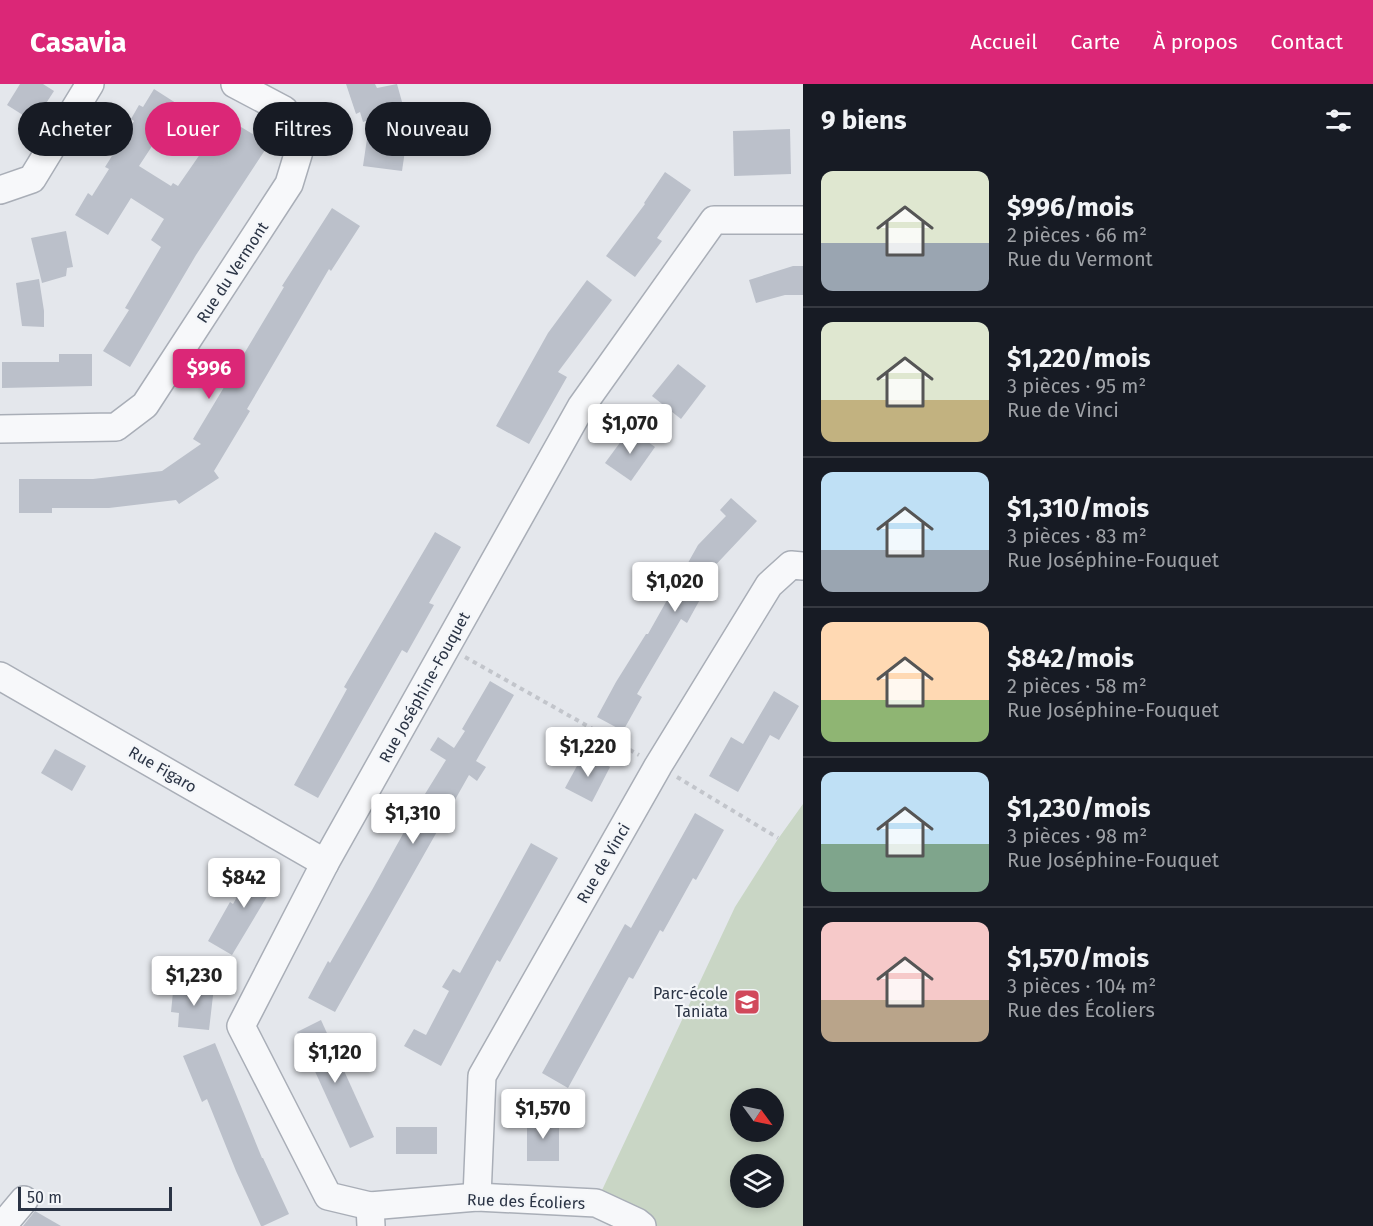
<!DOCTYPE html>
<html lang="fr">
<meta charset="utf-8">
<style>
:root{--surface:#171b24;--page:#20242c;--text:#f1f3f6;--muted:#9ea1a6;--line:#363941;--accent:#db2777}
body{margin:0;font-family:"Fira Sans",sans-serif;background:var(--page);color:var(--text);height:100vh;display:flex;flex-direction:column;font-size:22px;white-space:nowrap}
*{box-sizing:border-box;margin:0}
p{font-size:20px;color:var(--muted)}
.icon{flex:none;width:33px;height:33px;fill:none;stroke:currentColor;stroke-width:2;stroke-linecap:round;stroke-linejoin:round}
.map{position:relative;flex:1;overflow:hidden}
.side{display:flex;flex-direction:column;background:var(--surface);width:570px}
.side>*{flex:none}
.banner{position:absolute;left:18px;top:18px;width:570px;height:54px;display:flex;gap:12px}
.needle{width:39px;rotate:123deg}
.controls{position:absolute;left:730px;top:1004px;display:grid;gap:12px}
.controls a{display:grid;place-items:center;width:54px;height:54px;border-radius:50%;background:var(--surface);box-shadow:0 3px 9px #0003;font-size:30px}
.scale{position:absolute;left:18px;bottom:15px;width:154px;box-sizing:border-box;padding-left:6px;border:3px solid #2b3445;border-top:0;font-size:16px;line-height:21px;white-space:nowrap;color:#2b3445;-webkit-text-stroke:4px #f4f6f9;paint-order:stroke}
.price{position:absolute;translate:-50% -51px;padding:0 14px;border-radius:6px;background:#fff;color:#222;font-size:20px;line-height:39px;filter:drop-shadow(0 2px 3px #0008)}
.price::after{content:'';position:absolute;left:50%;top:36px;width:18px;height:14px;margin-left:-9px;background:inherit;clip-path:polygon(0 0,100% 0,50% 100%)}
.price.current{background:var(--accent);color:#fff}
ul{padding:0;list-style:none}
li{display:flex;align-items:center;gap:18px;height:150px;padding:0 18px}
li+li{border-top:2px solid var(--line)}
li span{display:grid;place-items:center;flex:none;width:168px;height:120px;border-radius:12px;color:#555}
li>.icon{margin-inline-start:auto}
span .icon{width:72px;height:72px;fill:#fffc;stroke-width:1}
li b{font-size:26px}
h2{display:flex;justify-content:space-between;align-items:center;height:72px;padding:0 18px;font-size:26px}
.tag{padding:0 21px;border-radius:27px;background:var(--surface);box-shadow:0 3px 9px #0003;font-size:21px;line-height:54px}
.tag.current{background:var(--accent);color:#fff}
header{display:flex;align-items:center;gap:36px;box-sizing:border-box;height:84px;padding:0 30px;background:var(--accent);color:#fff}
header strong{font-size:28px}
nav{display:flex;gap:33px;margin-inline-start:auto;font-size:21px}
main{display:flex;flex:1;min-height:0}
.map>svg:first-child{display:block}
</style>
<header>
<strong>Casavia</strong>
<nav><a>Accueil</a><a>Carte</a><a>À propos</a><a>Contact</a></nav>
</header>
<main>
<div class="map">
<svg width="803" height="1142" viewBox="0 0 803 1142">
<rect width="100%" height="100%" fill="#e4e7ec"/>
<!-- green -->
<path fill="#c9d6c5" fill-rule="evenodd" d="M803 720V1142H642L596 1119 735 823 778 755ZM741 1014H774V1047H741ZM741 1080H774V1113H741Z"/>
<!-- building -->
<g fill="#bbc0ca">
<path d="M20 0H43L54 7 34 38 7 21Z"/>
<path d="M346 0H375L377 4 397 0 404 25 363 38 360 28 356 30Z"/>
<path d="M154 5 179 21 139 82 171 102 173 99 178 102 205 63 196 58 206 42 227 55 236 40 269 60 196 171 130 283 103 267 129 226 125 224 161 163 151 156 164 135 131 114 108 151 75 131 88 109 92 112 109 85 105 83 134 37 131 35 139 21 143 23Z"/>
<path d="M790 45 791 90 734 92 733 47Z"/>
<path d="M368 48 407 53 402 87 363 82Z"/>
<path d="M665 88 691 106 657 154 662 157 635 193 606 172 645 120 644 119Z"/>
<path d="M332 124 360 142 331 187 329 185 247 325 250 327 214 387 219 394 179 420 176 416 109 424H52V429H19V395H93L162 387 201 360 193 355 284 203 282 202Z"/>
<path d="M66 147 73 183 67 184 66 192 42 199 31 154Z"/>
<path d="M793 182H803V211H785L756 219 749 196Z"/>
<path d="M39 195 44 227V243L22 242 16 199Z"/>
<path d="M587 196 612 216 558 288 567 293 529 360 496 342 548 249Z"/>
<path d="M59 270H92V302L2 304V278H59Z"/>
<path d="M678 280 706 302 681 335 652 312Z"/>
<path d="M630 345 655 363 631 397 605 379Z"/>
<path d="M731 414 757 437 708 489 713 492 687 539 681 535 637 610 642 613 623 647 597 633 616 598 646 550H648L698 461 726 432 720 426Z"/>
<path d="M435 448 461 463 429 519 434 521 407 569 402 566 318 714 294 701 347 605 344 603Z"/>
<path d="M490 597 514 611 476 677 486 683 477 697 469 691 335 928 308 914 328 877 330 879 372 806 425 710 446 676 430 666 438 653 454 664 465 647 462 645Z"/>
<path d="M774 607 799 622 779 656 770 651 738 708 709 692 731 653 743 660Z"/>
<path d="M55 665 86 682 72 707 41 689Z"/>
<path d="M584 669 610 683 592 718 565 704Z"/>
<path d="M695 729 724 746 696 796 693 794 663 848 660 846 633 895 629 893 568 1004 542 989 625 840 631 844Z"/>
<path d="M531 759 558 774 500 878 497 876 441 982 404 962 414 945 426 951 449 907 442 903 453 885 460 889Z"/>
<path d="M257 778 280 791 232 871 208 857 230 818 233 820Z"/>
<path d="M187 901 214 903 209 946 178 943 179 929 171 928 173 908 186 909Z"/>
<path d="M321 936 374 1053 350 1064 297 948Z"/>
<path d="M215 959 262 1074H263L289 1130 263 1142H261L236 1087 207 1015 202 1018 183 972Z"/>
<path d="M559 1034V1077H527V1035Z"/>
<rect x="396" y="1043" width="41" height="27"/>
<path d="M35 1127 61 1142H23Z"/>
</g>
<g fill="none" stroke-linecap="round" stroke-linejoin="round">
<defs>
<g id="minor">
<path d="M0 106 32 95 90 0"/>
<path d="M0 345 116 343 145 321 289 100 300 64 284 26 235 0"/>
<path d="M0 592 325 779"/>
<path d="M477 1113 482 992 658 682 769 501 791 481 803 482"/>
<path d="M370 1122 477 1113 596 1119 637 1138 642 1142"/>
<path d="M2 1142 24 1116"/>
<path d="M371 1142 370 1122 328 1112 241 942 325 779 581 323 714 136H803"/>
</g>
</defs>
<!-- minor casing -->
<use href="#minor" stroke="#a9aeb7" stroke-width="30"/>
<!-- path -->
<g stroke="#c2c5cb" stroke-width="4" stroke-dasharray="4.5 4.5" stroke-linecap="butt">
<path d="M465 573 639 671"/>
<path d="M677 693 778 754"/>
</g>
<!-- minor -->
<use href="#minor" stroke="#f7f8fa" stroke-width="27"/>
</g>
<!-- icons -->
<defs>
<symbol id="school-square" viewBox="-11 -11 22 22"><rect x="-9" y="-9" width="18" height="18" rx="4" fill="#d1495b" stroke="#f4f6f9"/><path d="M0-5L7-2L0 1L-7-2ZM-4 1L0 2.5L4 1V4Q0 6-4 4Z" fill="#fff"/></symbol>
</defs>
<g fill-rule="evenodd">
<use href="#school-square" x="732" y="903" width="30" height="30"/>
</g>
<g text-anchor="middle" stroke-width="4.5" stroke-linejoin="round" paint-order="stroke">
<!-- street labels -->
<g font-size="16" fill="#2b3445" stroke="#f4f6f9">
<text transform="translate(232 188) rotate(-57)" y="6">Rue du Vermont</text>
<text transform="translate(424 603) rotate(-61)" y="6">Rue Joséphine-Fouquet</text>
<text transform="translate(163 685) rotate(30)" y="6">Rue Figaro</text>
<text transform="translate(603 779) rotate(-60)" y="6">Rue de Vinci</text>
<text transform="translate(526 1117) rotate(2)" y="6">Rue des Écoliers</text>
</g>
<!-- poi labels -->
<g font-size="16" fill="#2b3445" stroke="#f4f6f9" text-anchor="end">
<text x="728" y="915">Parc-école<tspan x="728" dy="18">Taniata</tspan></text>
</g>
</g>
</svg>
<div class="controls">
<a><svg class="needle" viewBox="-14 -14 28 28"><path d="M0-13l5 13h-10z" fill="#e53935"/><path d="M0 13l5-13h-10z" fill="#9ea1a6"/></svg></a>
<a><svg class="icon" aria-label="layers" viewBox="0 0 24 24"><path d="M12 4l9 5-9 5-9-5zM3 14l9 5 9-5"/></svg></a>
</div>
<div class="scale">50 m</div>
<b class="price current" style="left:209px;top:316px">$996</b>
<b class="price" style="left:630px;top:371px">$1,070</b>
<b class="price" style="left:675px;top:529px">$1,020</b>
<b class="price" style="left:588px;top:694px">$1,220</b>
<b class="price" style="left:413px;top:761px">$1,310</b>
<b class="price" style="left:244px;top:825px">$842</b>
<b class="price" style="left:194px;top:923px">$1,230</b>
<b class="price" style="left:335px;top:1000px">$1,120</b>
<b class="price" style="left:543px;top:1056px">$1,570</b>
<div class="banner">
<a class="tag">Acheter</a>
<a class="tag current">Louer</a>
<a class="tag">Filtres</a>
<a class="tag">Nouveau</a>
</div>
</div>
<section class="side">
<h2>9 biens<svg class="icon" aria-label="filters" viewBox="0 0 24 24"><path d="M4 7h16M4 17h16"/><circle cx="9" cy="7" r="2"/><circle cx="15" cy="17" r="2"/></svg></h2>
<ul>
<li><span style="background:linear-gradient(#dfe7d0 60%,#9aa5b1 0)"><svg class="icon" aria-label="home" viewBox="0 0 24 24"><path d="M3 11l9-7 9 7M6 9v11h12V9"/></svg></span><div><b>$996/mois</b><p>2 pièces · 66 m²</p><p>Rue du Vermont</p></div></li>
<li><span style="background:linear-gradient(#dfe7d0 65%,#c2b280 0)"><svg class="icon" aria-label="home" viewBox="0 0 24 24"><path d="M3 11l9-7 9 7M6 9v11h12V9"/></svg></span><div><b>$1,220/mois</b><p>3 pièces · 95 m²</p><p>Rue de Vinci</p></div></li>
<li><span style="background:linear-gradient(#bfe0f5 65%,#9aa5b1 0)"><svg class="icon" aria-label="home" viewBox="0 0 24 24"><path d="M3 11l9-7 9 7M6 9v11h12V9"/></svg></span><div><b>$1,310/mois</b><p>3 pièces · 83 m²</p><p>Rue Joséphine-Fouquet</p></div></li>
<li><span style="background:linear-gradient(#ffd9b3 65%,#8fb573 0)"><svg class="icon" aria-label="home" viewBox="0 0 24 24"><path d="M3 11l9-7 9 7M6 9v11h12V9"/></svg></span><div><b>$842/mois</b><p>2 pièces · 58 m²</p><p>Rue Joséphine-Fouquet</p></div></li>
<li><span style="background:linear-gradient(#bfe0f5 60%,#7fa58c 0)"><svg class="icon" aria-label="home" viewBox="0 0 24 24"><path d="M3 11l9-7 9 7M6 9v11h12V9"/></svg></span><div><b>$1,230/mois</b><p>3 pièces · 98 m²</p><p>Rue Joséphine-Fouquet</p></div></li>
<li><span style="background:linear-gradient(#f6c9c9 65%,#b9a48a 0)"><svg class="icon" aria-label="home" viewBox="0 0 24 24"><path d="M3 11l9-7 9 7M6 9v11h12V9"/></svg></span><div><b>$1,570/mois</b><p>3 pièces · 104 m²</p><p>Rue des Écoliers</p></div></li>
</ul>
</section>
</main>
